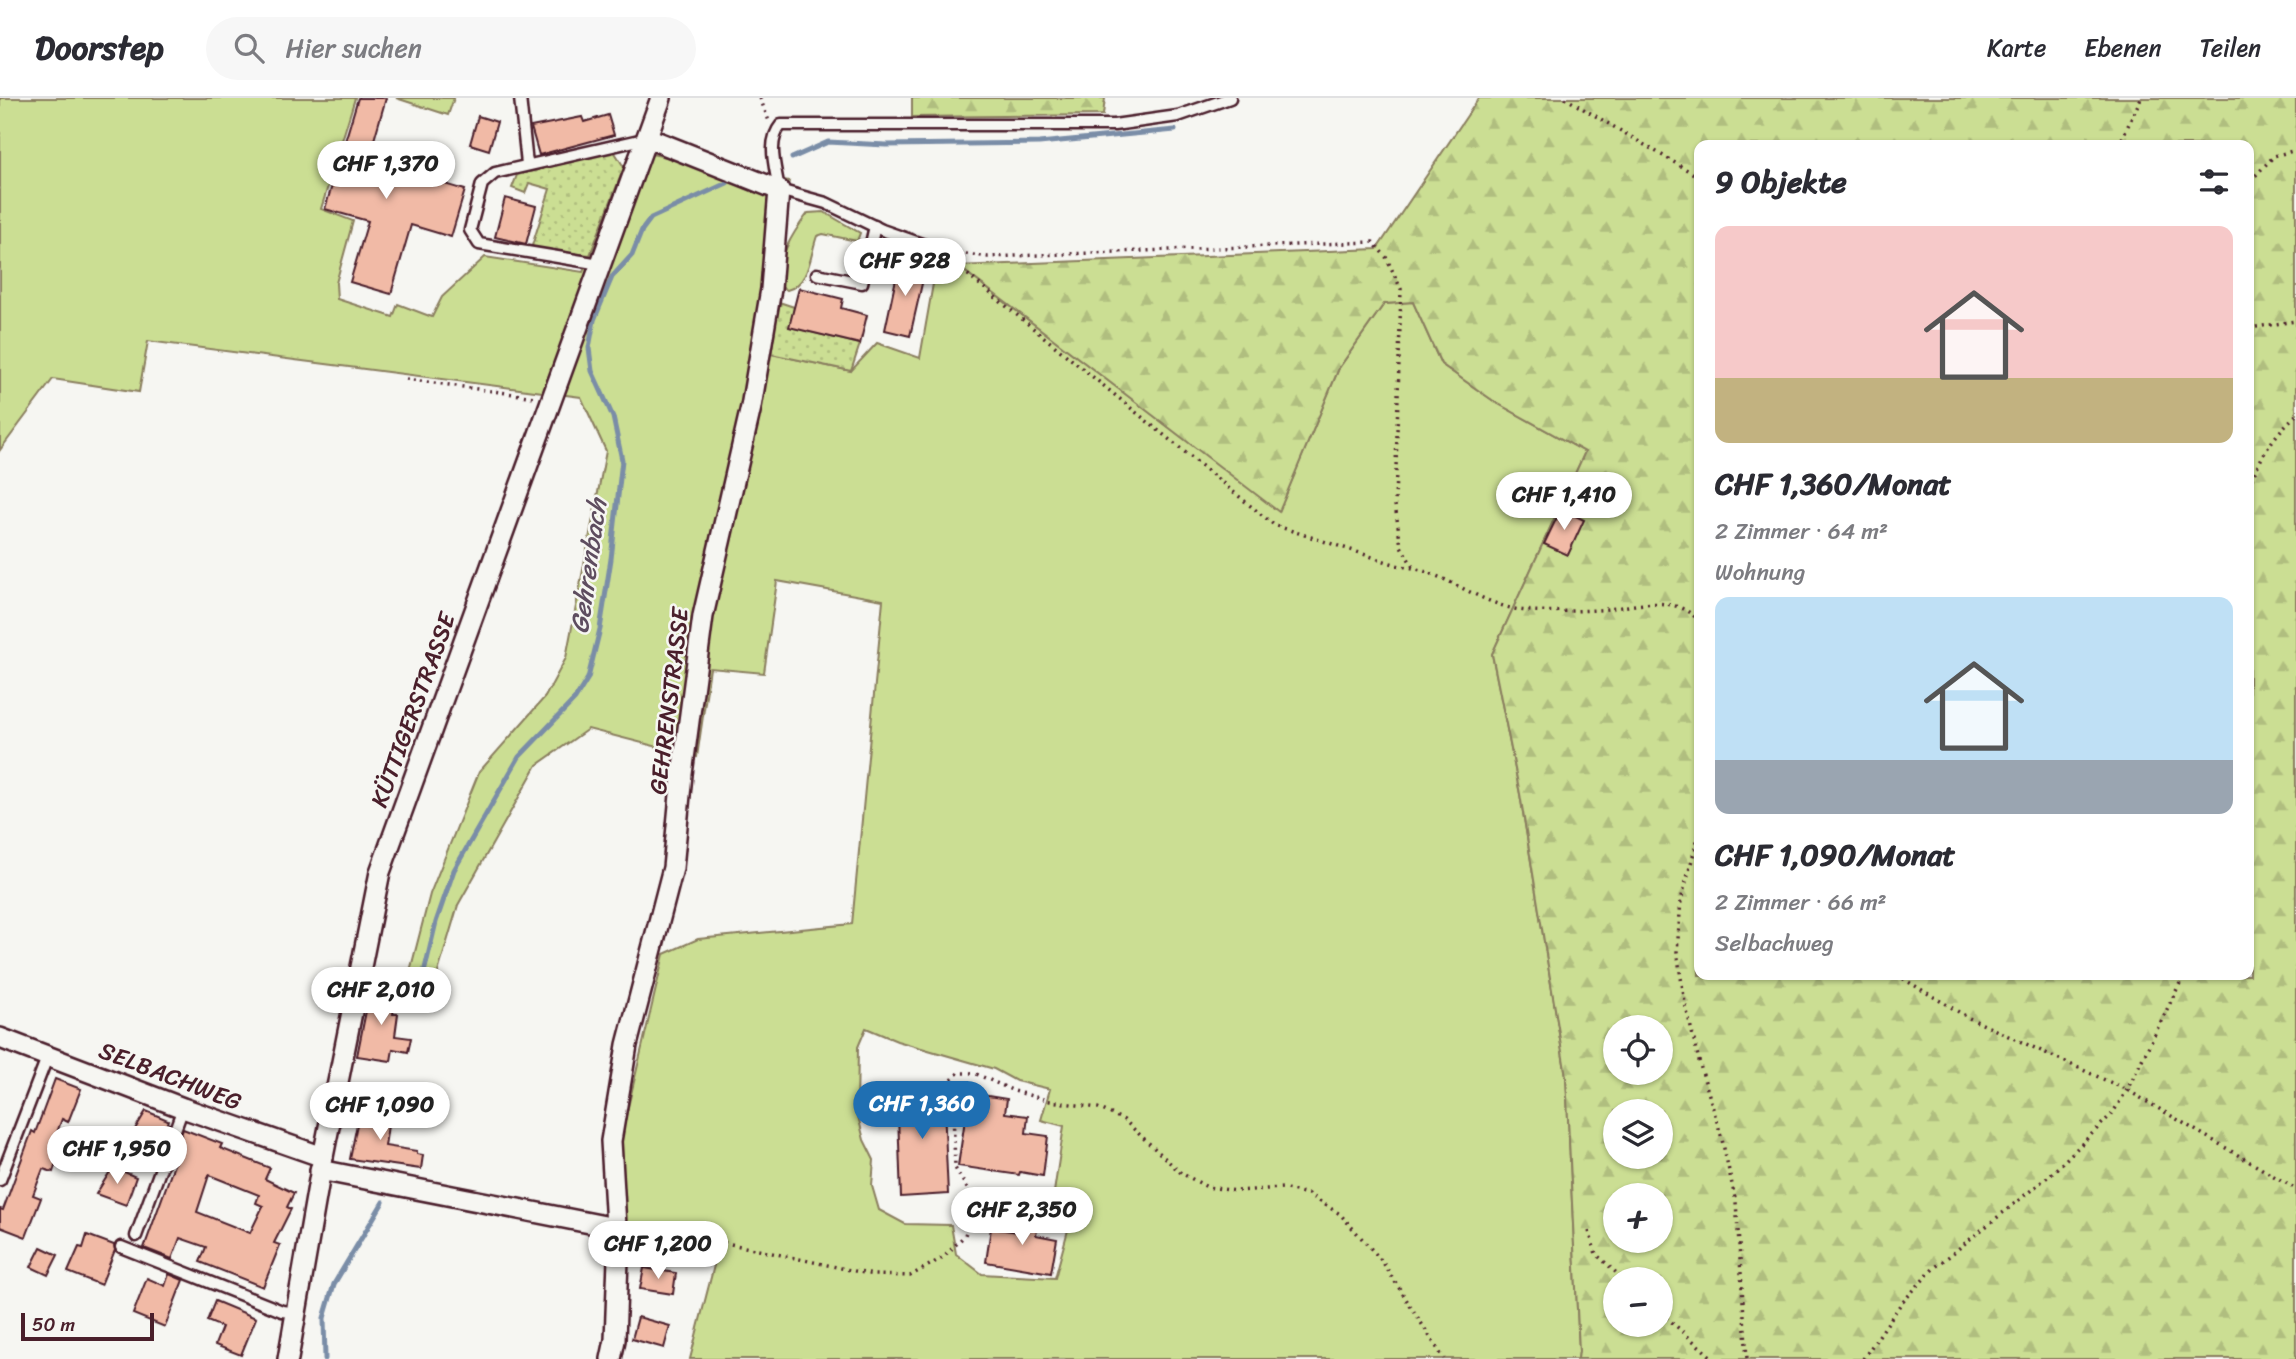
<!DOCTYPE html>
<html lang="de">
<meta charset="utf-8">
<style>
:root{--surface:#fff;--page:#f7f7f7;--text:#2b2b33;--muted:#7c7c81;--line:#e1e1e2;--accent:#1f6fb2}
body{margin:0;font-family:Sriracha,sans-serif;background:var(--page);color:var(--text);height:100vh;display:flex;flex-direction:column;font-size:26px;white-space:nowrap}
*{box-sizing:border-box;margin:0}
p{font-size:23px;color:var(--muted)}
.icon{flex:none;width:38px;height:38px;fill:none;stroke:currentColor;stroke-width:2;stroke-linecap:round;stroke-linejoin:round}
.map{position:relative;flex:1;overflow:hidden}
.panel{position:absolute;left:1694px;top:42px;width:560px;height:840px;display:flex;flex-direction:column;background:var(--surface);border-radius:14px;box-shadow:0 2px 5px #0004}
.panel>*{flex:none}
.tools{position:absolute;left:1603px;top:917px;display:grid;gap:14px}
.tools a{display:grid;place-items:center;width:70px;height:70px;border-radius:50%;background:var(--surface);box-shadow:0 2px 5px #0004;font-size:35px}
.scale{position:absolute;left:21px;bottom:18px;width:133px;box-sizing:border-box;padding-left:7px;border:4px solid #4a1f2b;border-top:0;font-size:19px;line-height:24px;white-space:nowrap;color:#4a1f2b;-webkit-text-stroke:5px #f6f6f2;paint-order:stroke}
.price{position:absolute;translate:-50% -60px;padding:0 16px;border-radius:24px;background:#fff;color:#222;font-size:23px;line-height:46px;filter:drop-shadow(0 2px 4px #0008)}
.price::after{content:'';position:absolute;left:50%;top:42px;width:21px;height:16px;margin-left:-10px;background:inherit;clip-path:polygon(0 0,100% 0,50% 100%)}
.price.current{background:var(--accent);color:#fff}
ul{padding:0;list-style:none}
li{display:grid;align-content:center;gap:14px;height:371px;padding:0 21px}
li span{display:grid;place-items:center;height:217px;border-radius:14px;color:#555}
li>.icon{margin-inline-start:auto}
span .icon{width:126px;height:126px;fill:#fffc;stroke-width:1}
li b{font-size:30px}
h2{display:flex;justify-content:space-between;align-items:center;height:84px;padding:0 21px;font-size:30px}
header{display:flex;align-items:center;gap:42px;box-sizing:border-box;height:98px;padding:0 35px;background:var(--surface);border-bottom:2px solid var(--line)}
header strong{font-size:33px}
nav{display:flex;gap:38px;margin-inline-start:auto;font-size:24px}
.search{width:490px;height:63px;background:var(--page);display:flex;align-items:center;gap:18px;box-sizing:border-box;padding:0 24px;border-radius:38px;color:var(--muted);font-size:26px}
.map>svg:first-child{display:block}
</style>
<header>
<strong>Doorstep</strong>
<div class="search"><svg class="icon" aria-label="search" viewBox="0 0 24 24"><circle cx="10" cy="10" r="6"/><path d="M15 15l6 6"/></svg>Hier suchen</div>
<nav><a>Karte</a><a>Ebenen</a><a>Teilen</a></nav>
</header>
<div class="map">
<svg width="2296" height="1261" viewBox="0 0 2296 1261">
<defs>
<pattern id="forest-firs" width="22" height="20" patternUnits="userSpaceOnUse" patternTransform="scale(1.75)"><rect width="22" height="20" fill="#cbde93"/><path d="M5 1l3.5 6h-7zM16 11l3.5 6h-7z" fill="#b0be7f"/></pattern>
<pattern id="garden-dots" width="8" height="8" patternUnits="userSpaceOnUse" patternTransform="scale(1.75)"><rect width="8" height="8" fill="#cbde93"/><path d="M2 2h.1M6 6h.1" fill="none" stroke="#b0be7f" stroke-width="1.8" stroke-linecap="round"/></pattern>
</defs>
<rect width="100%" height="100%" fill="#f6f6f2"/>
<filter id="ink" filterUnits="userSpaceOnUse"><feTurbulence type="fractalNoise" baseFrequency=".0143" numOctaves="2"/><feDisplacementMap in="SourceGraphic" scale="14" xChannelSelector="R" yChannelSelector="G"/><feConvolveMatrix kernelMatrix="1 2 1 2 8 2 1 2 1" color-interpolation-filters="sRGB"/></filter>
<g filter="url(#ink)">
<!-- green -->
<g fill="#cbde93" stroke="#8a7e5f" stroke-width="2" fill-rule="evenodd">
<path d="M0 0H355L321 111 353 123 336 185 337 201 393 219 398 206 432 219 442 199 485 159 583 174 631 52 789 83 753 252 851 273 877 245 920 260 940 146 958 168 1279 413 1339 270 1384 206 1413 204 1441 266 1495 304 1585 354 1492 556 1520 696 1566 978 1579 1253 1578 1261H690L719 1148 610 1124 621 1039 664 856 698 841 852 826 883 502 777 483 764 575 710 570 697 659 588 631 537 667 458 807 434 888 407 885 430 796 479 674 545 599 566 560 606 353 581 299 148 243 139 294 53 281 0 352ZM866 930 897 943 994 971 1016 983 1050 991 1041 1022 1064 1028 1051 1114 1071 1121 1055 1180 982 1176 956 1156 951 1127 905 1126 879 1112 872 1088 874 1062 864 1042 857 1014 858 949Z"/>
<path d="M396 0H454L448 17Z"/>
<path d="M824 114 860 135 857 143 823 136 817 138C810 157 810 186 787 192L782 189C775 162 792 136 808 115Z"/>
</g>
<!-- forest -->
<g fill="url(#forest-firs)" stroke="#8a7e5f" stroke-width="2" fill-rule="evenodd">
<path d="M912 0H1105L1103 17 912 19Z"/>
<path d="M1479 0H2296V1261H1578L1579 1253 1566 978 1520 696 1492 556 1585 354 1495 304 1441 266 1413 204 1384 206 1339 270 1279 414 958 168 1377 151ZM1699 47H2249V877H1699ZM1615 929H1661V975H1615ZM1615 1013H1661V1059H1615ZM1615 1097H1661V1143H1615ZM1615 1181H1661V1227H1615Z"/>
</g>
<!-- garden -->
<g fill="url(#garden-dots)" stroke="#8a7e5f" stroke-width="2">
<path d="M614 53 624 69 590 157 531 151 550 91 529 85 525 95 512 90 517 77Z"/>
<path d="M779 204 794 209 790 229 860 246 851 273 771 256Z"/>
</g>
<g fill="none" stroke-linecap="round" stroke-linejoin="round">
<!-- stream -->
<g stroke="#7a8da7" stroke-width="5">
<path d="M792 60 828 44 886 47 1039 45 1175 32"/>
<path d="M423 879 436 824 454 772 519 659 575 601 588 580 600 531 611 461 622 362 613 319 592 273 589 250 594 222 612 179 632 157 642 132 651 120 727 85"/>
<path d="M325 1261 324 1220 334 1186 383 1104"/>
</g>
</g>
<!-- building -->
<g fill="#f1baa6" stroke="#4a1f2b" stroke-width="2" fill-rule="evenodd">
<path d="M358 0H386L368 63 465 92 451 139 411 127 391 196 350 184 368 123 325 111Z"/>
<path d="M608 17 614 37 539 57 531 29 582 19 584 24Z"/>
<path d="M478 18 497 24 489 52 470 46Z"/>
<path d="M505 100 536 108 526 146 495 139Z"/>
<path d="M900 162 926 168 910 238 885 232Z"/>
<path d="M799 190 843 201 841 210 867 217 860 246 789 229Z"/>
<path d="M1561 411 1584 422 1568 457 1544 446Z"/>
<path d="M371 888 397 892 393 916H398L395 938 411 940 408 954 393 951 391 963 357 958Z"/>
<path d="M55 981 81 991 68 1024 62 1021 52 1048 60 1051 53 1074 43 1071 33 1097 41 1100 26 1139 0 1129V1111L3 1112 32 1033 35 1035Z"/>
<path d="M943 988 948 1096 901 1099 897 990Z"/>
<path d="M969 995 1007 1001 1005 1015 1028 1018 1026 1035 1048 1038 1043 1078 1020 1074 1019 1077 958 1068Z"/>
<path d="M365 1010 390 1013 385 1048 417 1053V1056L423 1057 421 1071 350 1061 359 1016 364 1017Z"/>
<path d="M146 1013 168 1022 167 1025 169 1026 158 1058 126 1046Z"/>
<path d="M183 1031 222 1046 220 1050 270 1070 265 1081 294 1095 287 1109 291 1111 274 1145 280 1147 263 1189 200 1164 206 1149 180 1140 172 1161 144 1150 175 1064 172 1063ZM209 1077 259 1097 256 1105 263 1108 250 1135 197 1114Z"/>
<path d="M113 1069 136 1079 126 1107 96 1096Z"/>
<path d="M1022 1116 1039 1120 1036 1137 1057 1141 1051 1175 986 1164 991 1130 1019 1134Z"/>
<path d="M87 1137 114 1147 115 1152 101 1187 68 1174 79 1149 83 1150Z"/>
<path d="M41 1149 58 1157 48 1177 31 1169Z"/>
<path d="M644 1170 676 1175 673 1196 640 1191Z"/>
<path d="M169 1176 183 1182 165 1229 133 1216 147 1180 165 1188Z"/>
<path d="M215 1203 256 1220 241 1257 215 1247 222 1229 207 1223Z"/>
<path d="M638 1219 670 1228 664 1250 632 1241Z"/>
</g>
<g fill="none" stroke-linecap="round" stroke-linejoin="round">
<defs>
<g id="lane">
<path d="M520 0 527 66"/>
<path d="M939 152 882 132 826 105 779 92C776 70 766 45 781 27H1114L1178 18 1230 0"/>
<path d="M600 166 479 146 470 132 482 86 495 75 648 40"/>
<path d="M817 176 862 185 875 128"/>
<path d="M0 1082 48 957"/>
<path d="M136 1138 183 1010"/>
<path d="M121 1149 282 1213 296 1215"/>
</g>
<g id="street">
<path d="M0 940 183 1010 323 1059"/>
<path d="M320 1072 615 1130"/>
<path d="M288 1261 323 1059 380 774 661 0"/>
<path d="M611 1261 615 1242 618 1162 611 1043 627 947 673 770 682 676 703 518 751 309 771 191 779 92 648 40"/>
</g>
</defs>
<!-- lane casing -->
<use href="#lane" stroke="#4a1f2b" stroke-width="15"/>
<!-- street casing -->
<use href="#street" stroke="#4a1f2b" stroke-width="24"/>
<!-- path -->
<g stroke="#4a1f2b" stroke-width="3.5" stroke-dasharray="2 5" stroke-linecap="butt">
<path d="M760 0 769 23"/>
<path d="M1565 0 1699 79"/>
<path d="M2119 47 2141 0"/>
<path d="M2249 80 2256 77 2274 58 2296 52"/>
<path d="M952 154 988 159 1373 144 1386 159 1401 191 1395 407 1401 448 1413 469"/>
<path d="M946 159 1274 427 1400 468C1446 472 1484 512 1532 513 1553 514 1576 513 1597 512 1632 510 1672 493 1699 523"/>
<path d="M2249 230 2296 223"/>
<path d="M406 281 535 299"/>
<path d="M2249 388C2261 358 2272 339 2296 317"/>
<path d="M1699 736 1681 802 1677 854 1685 905 1700 967 1721 1037 1736 1104 1747 1261"/>
<path d="M1897 877 1969 920 2127 992 2296 1091"/>
<path d="M634 1132 708 1141 873 1177 910 1178 944 1159 965 1137 974 1110 968 1092 955 1070 952 982 958 975H974L1014 993 1050 1003 1098 1010 1124 1022 1181 1075 1207 1089 1237 1093 1282 1090 1308 1096 1340 1116 1382 1163 1444 1261"/>
<path d="M1589 1133 1596 1156 1623 1181"/>
<path d="M1661 1215 1714 1261"/>
<path d="M1863 1261 1900 1207 1933 1171 2050 1077 2112 1016 2127 992 2184 877"/>
</g>
<!-- lane -->
<use href="#lane" stroke="#f6f6f2" stroke-width="10"/>
<!-- street -->
<use href="#street" stroke="#f6f6f2" stroke-width="19"/>
</g>
</g>
<g text-anchor="middle" stroke-width="5" stroke-linejoin="round" paint-order="stroke">
<!-- street labels -->
<g font-size="24" fill="#4a1f2b" stroke="#f6f6f2">
<text transform="translate(669 603) rotate(-83)" y="8">GEHRENSTRASSE</text>
<text transform="translate(413 612) rotate(-70)" y="8">KÜTTIGERSTRASSE</text>
<text transform="translate(170 978) rotate(21)" y="8">SELBACHWEG</text>
</g>
<!-- water labels -->
<g font-size="26" font-style="italic" fill="#5e4d5f" stroke="#f6f6f2">
<text transform="translate(588 468) rotate(-82)" y="9">Gehrenbach</text>
</g>
</g>
</svg>
<div class="tools">
<a><svg class="icon" aria-label="locate" viewBox="0 0 24 24"><circle cx="12" cy="12" r="6"/><path d="M12 2v4M12 18v4M2 12h4M18 12h4"/></svg></a>
<a><svg class="icon" aria-label="layers" viewBox="0 0 24 24"><path d="M12 4l9 5-9 5-9-5zM3 14l9 5 9-5"/></svg></a>
<a>+</a>
<a>−</a>
</div>
<div class="scale">50 m</div>
<b class="price" style="left:386px;top:103px">CHF 1,370</b>
<b class="price" style="left:905px;top:200px">CHF 928</b>
<b class="price" style="left:1564px;top:434px">CHF 1,410</b>
<b class="price" style="left:381px;top:929px">CHF 2,010</b>
<b class="price current" style="left:922px;top:1043px">CHF 1,360</b>
<b class="price" style="left:380px;top:1044px">CHF 1,090</b>
<b class="price" style="left:117px;top:1088px">CHF 1,950</b>
<b class="price" style="left:1022px;top:1149px">CHF 2,350</b>
<b class="price" style="left:658px;top:1183px">CHF 1,200</b>
<section class="panel">
<h2>9 Objekte<svg class="icon" aria-label="filters" viewBox="0 0 24 24"><path d="M4 7h16M4 17h16"/><circle cx="9" cy="7" r="2"/><circle cx="15" cy="17" r="2"/></svg></h2>
<ul>
<li><span style="background:linear-gradient(#f6c9c9 70%,#c2b280 0)"><svg class="icon" aria-label="home" viewBox="0 0 24 24"><path d="M3 11l9-7 9 7M6 9v11h12V9"/></svg></span><div><b>CHF 1,360/Monat</b><p>2 Zimmer · 64 m²</p><p>Wohnung</p></div></li>
<li><span style="background:linear-gradient(#bfe0f5 75%,#9aa5b1 0)"><svg class="icon" aria-label="home" viewBox="0 0 24 24"><path d="M3 11l9-7 9 7M6 9v11h12V9"/></svg></span><div><b>CHF 1,090/Monat</b><p>2 Zimmer · 66 m²</p><p>Selbachweg</p></div></li>
</ul>
</section>
</div>
